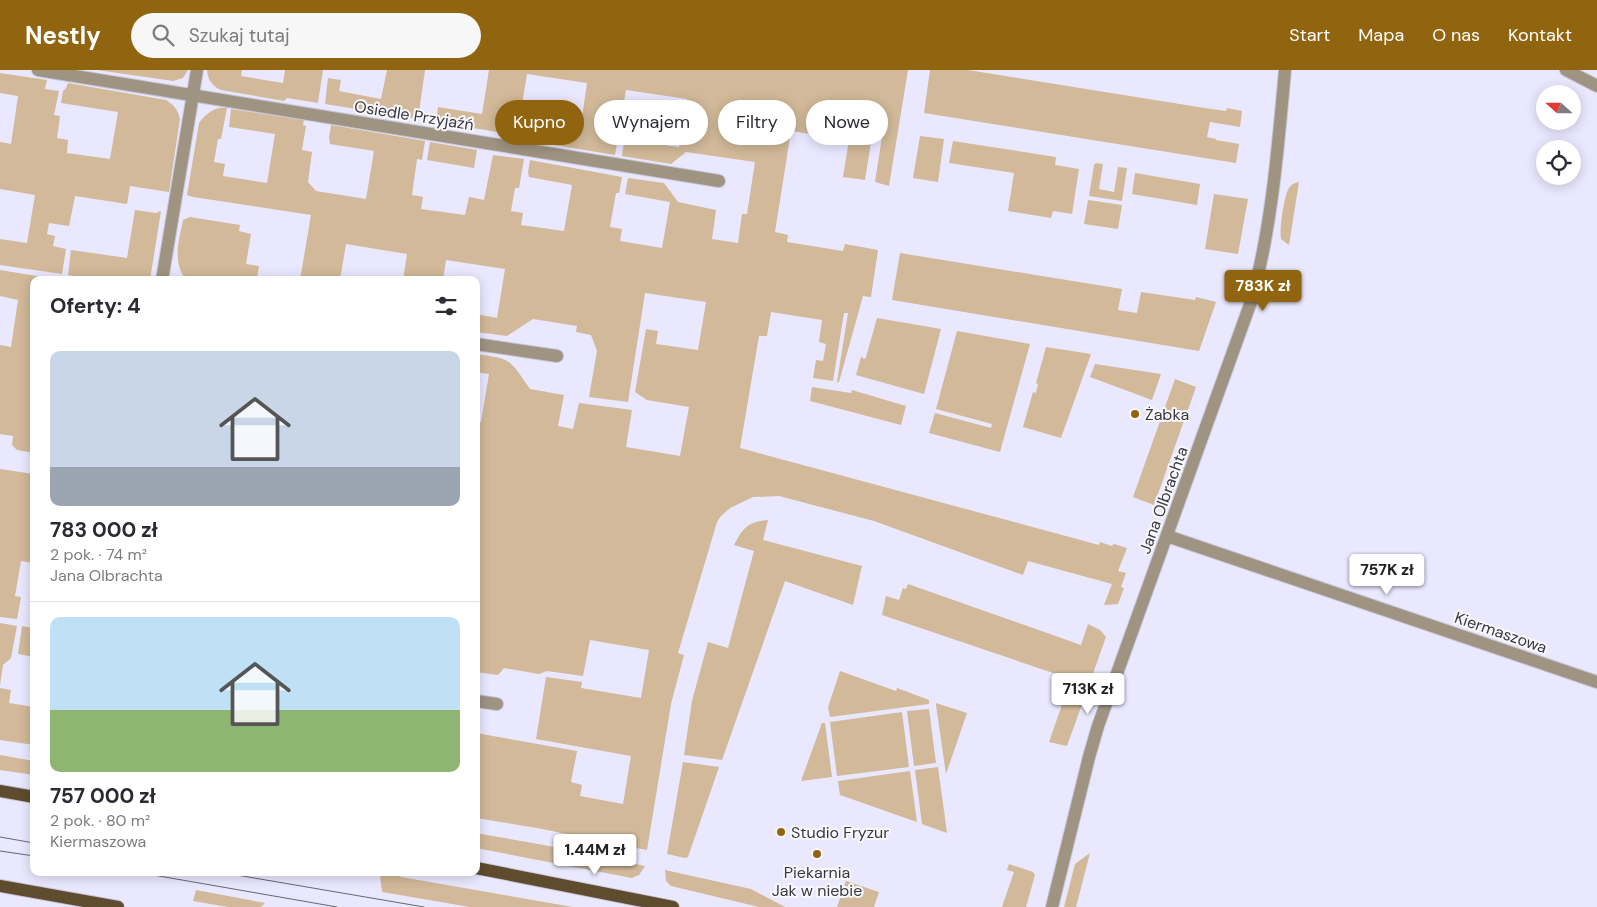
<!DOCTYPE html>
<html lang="pl">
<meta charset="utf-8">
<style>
:root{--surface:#fff;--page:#f7f7f7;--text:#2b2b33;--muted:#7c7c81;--line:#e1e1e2;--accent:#91640f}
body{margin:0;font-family:"DM Sans",sans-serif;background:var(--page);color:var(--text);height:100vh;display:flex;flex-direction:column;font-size:19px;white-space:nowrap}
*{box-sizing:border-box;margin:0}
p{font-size:16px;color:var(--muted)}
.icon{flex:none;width:28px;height:28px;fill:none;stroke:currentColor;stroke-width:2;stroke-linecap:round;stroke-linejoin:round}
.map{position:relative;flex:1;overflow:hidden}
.panel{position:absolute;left:30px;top:206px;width:450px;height:600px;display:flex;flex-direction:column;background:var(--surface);border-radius:10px;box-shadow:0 2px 12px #0003}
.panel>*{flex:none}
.top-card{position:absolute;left:495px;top:30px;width:475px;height:45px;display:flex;gap:10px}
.needle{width:32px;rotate:291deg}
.buttons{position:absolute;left:1536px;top:15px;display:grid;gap:10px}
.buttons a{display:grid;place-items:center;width:45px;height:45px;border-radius:50%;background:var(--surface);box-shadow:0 2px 12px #0003;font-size:25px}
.price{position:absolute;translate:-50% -42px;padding:0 11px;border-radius:5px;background:#fff;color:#222;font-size:16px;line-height:32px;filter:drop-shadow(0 1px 2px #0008)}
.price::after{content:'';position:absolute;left:50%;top:30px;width:15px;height:11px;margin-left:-8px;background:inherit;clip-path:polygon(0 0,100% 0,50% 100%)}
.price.active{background:var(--accent);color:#fff}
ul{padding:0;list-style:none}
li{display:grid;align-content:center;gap:10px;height:265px;padding:0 20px}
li+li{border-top:1px solid var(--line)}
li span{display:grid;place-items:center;height:155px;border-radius:10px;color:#555}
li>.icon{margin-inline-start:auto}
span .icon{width:90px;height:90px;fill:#fffc;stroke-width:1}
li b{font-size:21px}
h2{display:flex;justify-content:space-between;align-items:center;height:60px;padding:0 20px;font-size:21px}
.pill{padding:0 18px;border-radius:22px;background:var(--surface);box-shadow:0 2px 12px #0003;font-size:18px;line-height:45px}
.pill.active{background:var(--accent);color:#fff}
header{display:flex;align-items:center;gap:30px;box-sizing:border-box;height:70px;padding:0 25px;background:var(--accent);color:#fff}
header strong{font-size:24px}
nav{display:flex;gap:28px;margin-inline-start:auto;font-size:18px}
.search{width:350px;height:45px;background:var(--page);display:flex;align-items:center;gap:12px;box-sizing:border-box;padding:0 18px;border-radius:28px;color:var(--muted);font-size:19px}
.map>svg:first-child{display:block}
</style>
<header>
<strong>Nestly</strong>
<div class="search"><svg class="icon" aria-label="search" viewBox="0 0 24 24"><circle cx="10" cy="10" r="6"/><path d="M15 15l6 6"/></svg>Szukaj tutaj</div>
<nav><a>Start</a><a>Mapa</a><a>O nas</a><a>Kontakt</a></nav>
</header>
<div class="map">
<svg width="1597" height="837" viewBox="0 0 1597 837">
<rect width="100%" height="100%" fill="#eae8ff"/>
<!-- green -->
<g fill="#d1b999">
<path d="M97 0H188L183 8 173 11Z"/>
<path d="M207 0H242L241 6 283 13 285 0H323L318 33 287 28 284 31 221 20C212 16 208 10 207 0Z"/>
<path d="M387 0H425L418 49 325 34 328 8 341 10 339 21 381 29Z"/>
<path d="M489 0H908L889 116 875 112 882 67 872 66 865 110 843 107 849 70 791 61 775 162 788 165 787 172 843 181 845 174 878 180 871 227 863 226 839 312H837L848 243H844L833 311 813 308 816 290 823 291 826 274 819 272 822 250 771 242 767 266H759L740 378 1099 475 1100 472 1112 476 1114 474 1127 478 1118 501 1126 503 1121 517 1124 518 1118 534 1104 535 1112 514 1028 491 1023 505 874 451 779 426 753 427 730 438 721 446 717 452 678 583 684 585 671 634 647 780 537 758 476 748V663L577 681 571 712 582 715 580 726 623 734 631 686 536 669 546 607 582 612 581 618 641 628 649 580 590 570 583 606 547 601 539 604 504 598 498 605 476 602V352H481L489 304 476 302V284C513 289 509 289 530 319L564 325 558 356 573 359 579 333 632 340 626 377 680 386 689 337 647 330 635 322 646 259 658 261 656 274 698 280 706 232 645 223 628 332 589 327 597 281 591 265 576 262 577 256 533 249 507 266 476 262V244L497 248 505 199 446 190 443 210H403L407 184 346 174 340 210H300L311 145 193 127 187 125 199 53C206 44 214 36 227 38L221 69H218L214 92 225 94 223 106 267 113 275 64 229 57 231 39 304 50 303 55 306 56 302 80 312 82 308 112 316 121 366 129 374 81 330 74 329 68 331 55 425 71 422 90 417 89 412 125 423 127 421 139 465 145 469 127 484 130 493 85 524 89 519 118H515L511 141 523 143 521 155 564 161 572 115 529 107 528 103 530 90 622 107 619 123H616L610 157 622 159 620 171 662 178 670 132 625 124 628 108 664 113 678 132 716 140 712 169 738 173 742 144H747L755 92 686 82 671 94 622 86 626 56 638 58 636 71 679 77 687 29 626 20 615 85 535 72 538 55 580 61 587 13 527 4 517 65 436 52 438 37 482 44Z"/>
<path d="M930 0H968L1211 39 1226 41 1227 38 1242 41 1240 57 1210 52 1207 67 1216 69V70L1239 74 1236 93 924 43Z"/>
<path d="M0 3 47 10 45 19 59 21 54 45 60 46 57 68 68 70 67 83 110 89 118 42 61 33 63 21 66 18 68 13 166 30C174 35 178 40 180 49L169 122 130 116 127 134 75 126 69 156 49 153 47 164 55 166 53 176 66 179 62 204 0 195V169L27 173 35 125 0 119V72L11 74 18 26 0 23Z"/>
<path d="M920 66 944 69 938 112 913 108Z"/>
<path d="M953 71 1056 87 1055 95 1079 99 1072 144 1053 141 1051 148 1008 141 1014 103 949 93Z"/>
<path d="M430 72 477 80 474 98 427 90Z"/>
<path d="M1096 93 1103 94 1099 119 1114 122 1118 97 1127 98 1122 131 1089 126 1094 95Z"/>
<path d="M1135 103 1200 114 1197 135 1132 124Z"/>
<path d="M1299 112 1289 175 1281 169C1279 159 1284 126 1289 118 1292 114 1294 113 1299 112Z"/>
<path d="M1214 124 1248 129 1238 184 1205 179Z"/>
<path d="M1088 130 1122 135 1118 159 1084 154Z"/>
<path d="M135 140 156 143 161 141 150 210H95L68 205 71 180 127 188Z"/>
<path d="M190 147 240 155 239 161 251 164 246 194 259 196 257 209 262 210H186C172 191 179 171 183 150Z"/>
<path d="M900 183 1122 219 1118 240 1137 243 1141 222 1195 230 1196 227 1216 232 1199 281 892 230Z"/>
<path d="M0 200 61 210H34V383L17 380 12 375 13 366 0 364V275L11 277 18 230 0 226Z"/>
<path d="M877 248 941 259 924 324 856 305 861 287 865 289 866 287Z"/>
<path d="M957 261 1030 274 1000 382 929 363 935 343 991 358 992 354 936 339Z"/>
<path d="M1046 277 1091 284 1061 368 1023 357 1033 322 1036 323 1038 314 1036 313Z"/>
<path d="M1095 294 1161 304 1152 330 1090 307Z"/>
<path d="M1175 309 1196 317 1154 435 1133 427Z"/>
<path d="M812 317 851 323 852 320 906 336 901 355 810 331Z"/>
<path d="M0 399 34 404V490L33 493 21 491 15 526 21 527 17 549 0 547Z"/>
<path d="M768 450 763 470 862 496 853 535 785 511 722 690 684 685 692 631 708 572 728 578 754 481 734 475C743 458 747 452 768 450Z"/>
<path d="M908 514 1081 575 1088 554 1100 560 1106 567 1067 676 1049 672 1071 609 882 545 886 526 899 530 903 518 906 519Z"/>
<path d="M0 553 17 556 11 588 3 595 0 615Z"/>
<path d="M22 556 34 558V587L18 584Z"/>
<path d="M840 601 896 621 897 618 929 630V634L830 647 828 637Z"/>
<path d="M0 618 11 620 9 633 34 637V675L0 670Z"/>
<path d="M936 633 967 643 946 704 936 635Z"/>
<path d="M929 639 936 693 914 696 907 641Z"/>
<path d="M902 642 909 697 837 706 830 652Z"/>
<path d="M822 653H825L832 707 801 711Z"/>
<path d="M0 685 34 691V705L0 700Z"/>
<path d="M683 692 719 697 688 787 685 788 667 784Z"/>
<path d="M938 697 947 763 922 754 915 700Z"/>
<path d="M910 701 917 752 840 725 838 711Z"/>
<path d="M476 763 544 775 645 796 639 805 632 808 476 778Z"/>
<path d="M1090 783 1076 837H1064L1075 794Z"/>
<path d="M1009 794 1033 802 1035 805 1026 837H1002L1014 802 1007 800Z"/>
<path d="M665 800 751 819 785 837H759L671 816 666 811Z"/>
<path d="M381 803H394L401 807 573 837H470L382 822 380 806Z"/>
<path d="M846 811 879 822 874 837H837Z"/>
<path d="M196 820 265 833 261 837H228L193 831Z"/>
</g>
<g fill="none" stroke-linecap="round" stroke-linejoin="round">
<defs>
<g id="minor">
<path d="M38 0 719 111"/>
<path d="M1566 0 1597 16"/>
<path d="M162 210 197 0"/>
<path d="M476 274 557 286"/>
<path d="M1167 466 1597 612"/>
<path d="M476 631 497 634"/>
<path d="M1052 837 1089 687 1098 656 1252 229C1272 155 1278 77 1285 0"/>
</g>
<g id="major">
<path d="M0 721 34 727"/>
<path d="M476 798 673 837"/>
<path d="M0 816 118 837"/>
</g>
</defs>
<!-- minor casing -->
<use href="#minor" stroke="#c6c5d9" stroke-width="14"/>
<!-- major casing -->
<use href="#major" stroke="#c6c5d9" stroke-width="14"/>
<!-- minor -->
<use href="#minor" stroke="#9f9382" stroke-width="12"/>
<!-- major -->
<use href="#major" stroke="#5f4b2d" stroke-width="12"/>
<!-- tram -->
<g stroke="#676673" stroke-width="1">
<path d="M0 767 34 773"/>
<path d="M0 781 34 786"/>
<path d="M136 802 337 837"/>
<path d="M219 802 424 837"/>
</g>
</g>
<!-- markers -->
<g fill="#91640f" stroke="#f8f8fc" stroke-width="2">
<circle cx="1135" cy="344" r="5"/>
<circle cx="781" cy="762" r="5"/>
<circle cx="817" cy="784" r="5"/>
</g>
<g text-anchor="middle" stroke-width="4" stroke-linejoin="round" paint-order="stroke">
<!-- street labels -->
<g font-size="16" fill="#383740" stroke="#f8f8fc">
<text transform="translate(414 45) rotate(9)" y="6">Osiedle Przyjaźń</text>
<text transform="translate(1163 430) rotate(-70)" y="6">Jana Olbrachta</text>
<text transform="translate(1501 562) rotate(19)" y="6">Kiermaszowa</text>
</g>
<!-- poi labels -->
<g font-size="16" fill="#383740" stroke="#f8f8fc" text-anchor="start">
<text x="1145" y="350">Żabka</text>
<text x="791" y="768">Studio Fryzur</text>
<text x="817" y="808" text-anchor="middle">Piekarnia<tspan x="817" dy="18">Jak w niebie</tspan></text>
</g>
</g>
</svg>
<div class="buttons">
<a><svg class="needle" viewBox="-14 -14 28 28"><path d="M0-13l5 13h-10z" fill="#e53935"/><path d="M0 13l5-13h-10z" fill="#7c7c81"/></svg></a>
<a><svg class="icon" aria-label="locate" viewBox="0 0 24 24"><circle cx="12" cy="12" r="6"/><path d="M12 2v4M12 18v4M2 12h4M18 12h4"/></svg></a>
</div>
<b class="price active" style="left:1263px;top:242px">783K zł</b>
<b class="price" style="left:1387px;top:526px">757K zł</b>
<b class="price" style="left:1088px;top:645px">713K zł</b>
<b class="price" style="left:595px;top:806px">1.44M zł</b>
<div class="top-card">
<a class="pill active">Kupno</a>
<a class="pill">Wynajem</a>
<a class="pill">Filtry</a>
<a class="pill">Nowe</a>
</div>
<section class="panel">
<h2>Oferty: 4<svg class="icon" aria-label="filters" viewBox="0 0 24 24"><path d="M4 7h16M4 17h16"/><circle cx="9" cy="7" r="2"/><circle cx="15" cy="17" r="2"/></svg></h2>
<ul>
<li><span style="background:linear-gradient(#c9d6e8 75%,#9aa5b1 0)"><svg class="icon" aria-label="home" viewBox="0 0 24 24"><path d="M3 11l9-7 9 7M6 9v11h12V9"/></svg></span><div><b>783 000 zł</b><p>2 pok. · 74 m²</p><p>Jana Olbrachta</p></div></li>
<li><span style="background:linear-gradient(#bfe0f5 60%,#8fb573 0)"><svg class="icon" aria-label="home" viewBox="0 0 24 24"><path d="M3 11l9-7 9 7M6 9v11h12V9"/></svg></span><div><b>757 000 zł</b><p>2 pok. · 80 m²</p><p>Kiermaszowa</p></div></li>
</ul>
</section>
</div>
